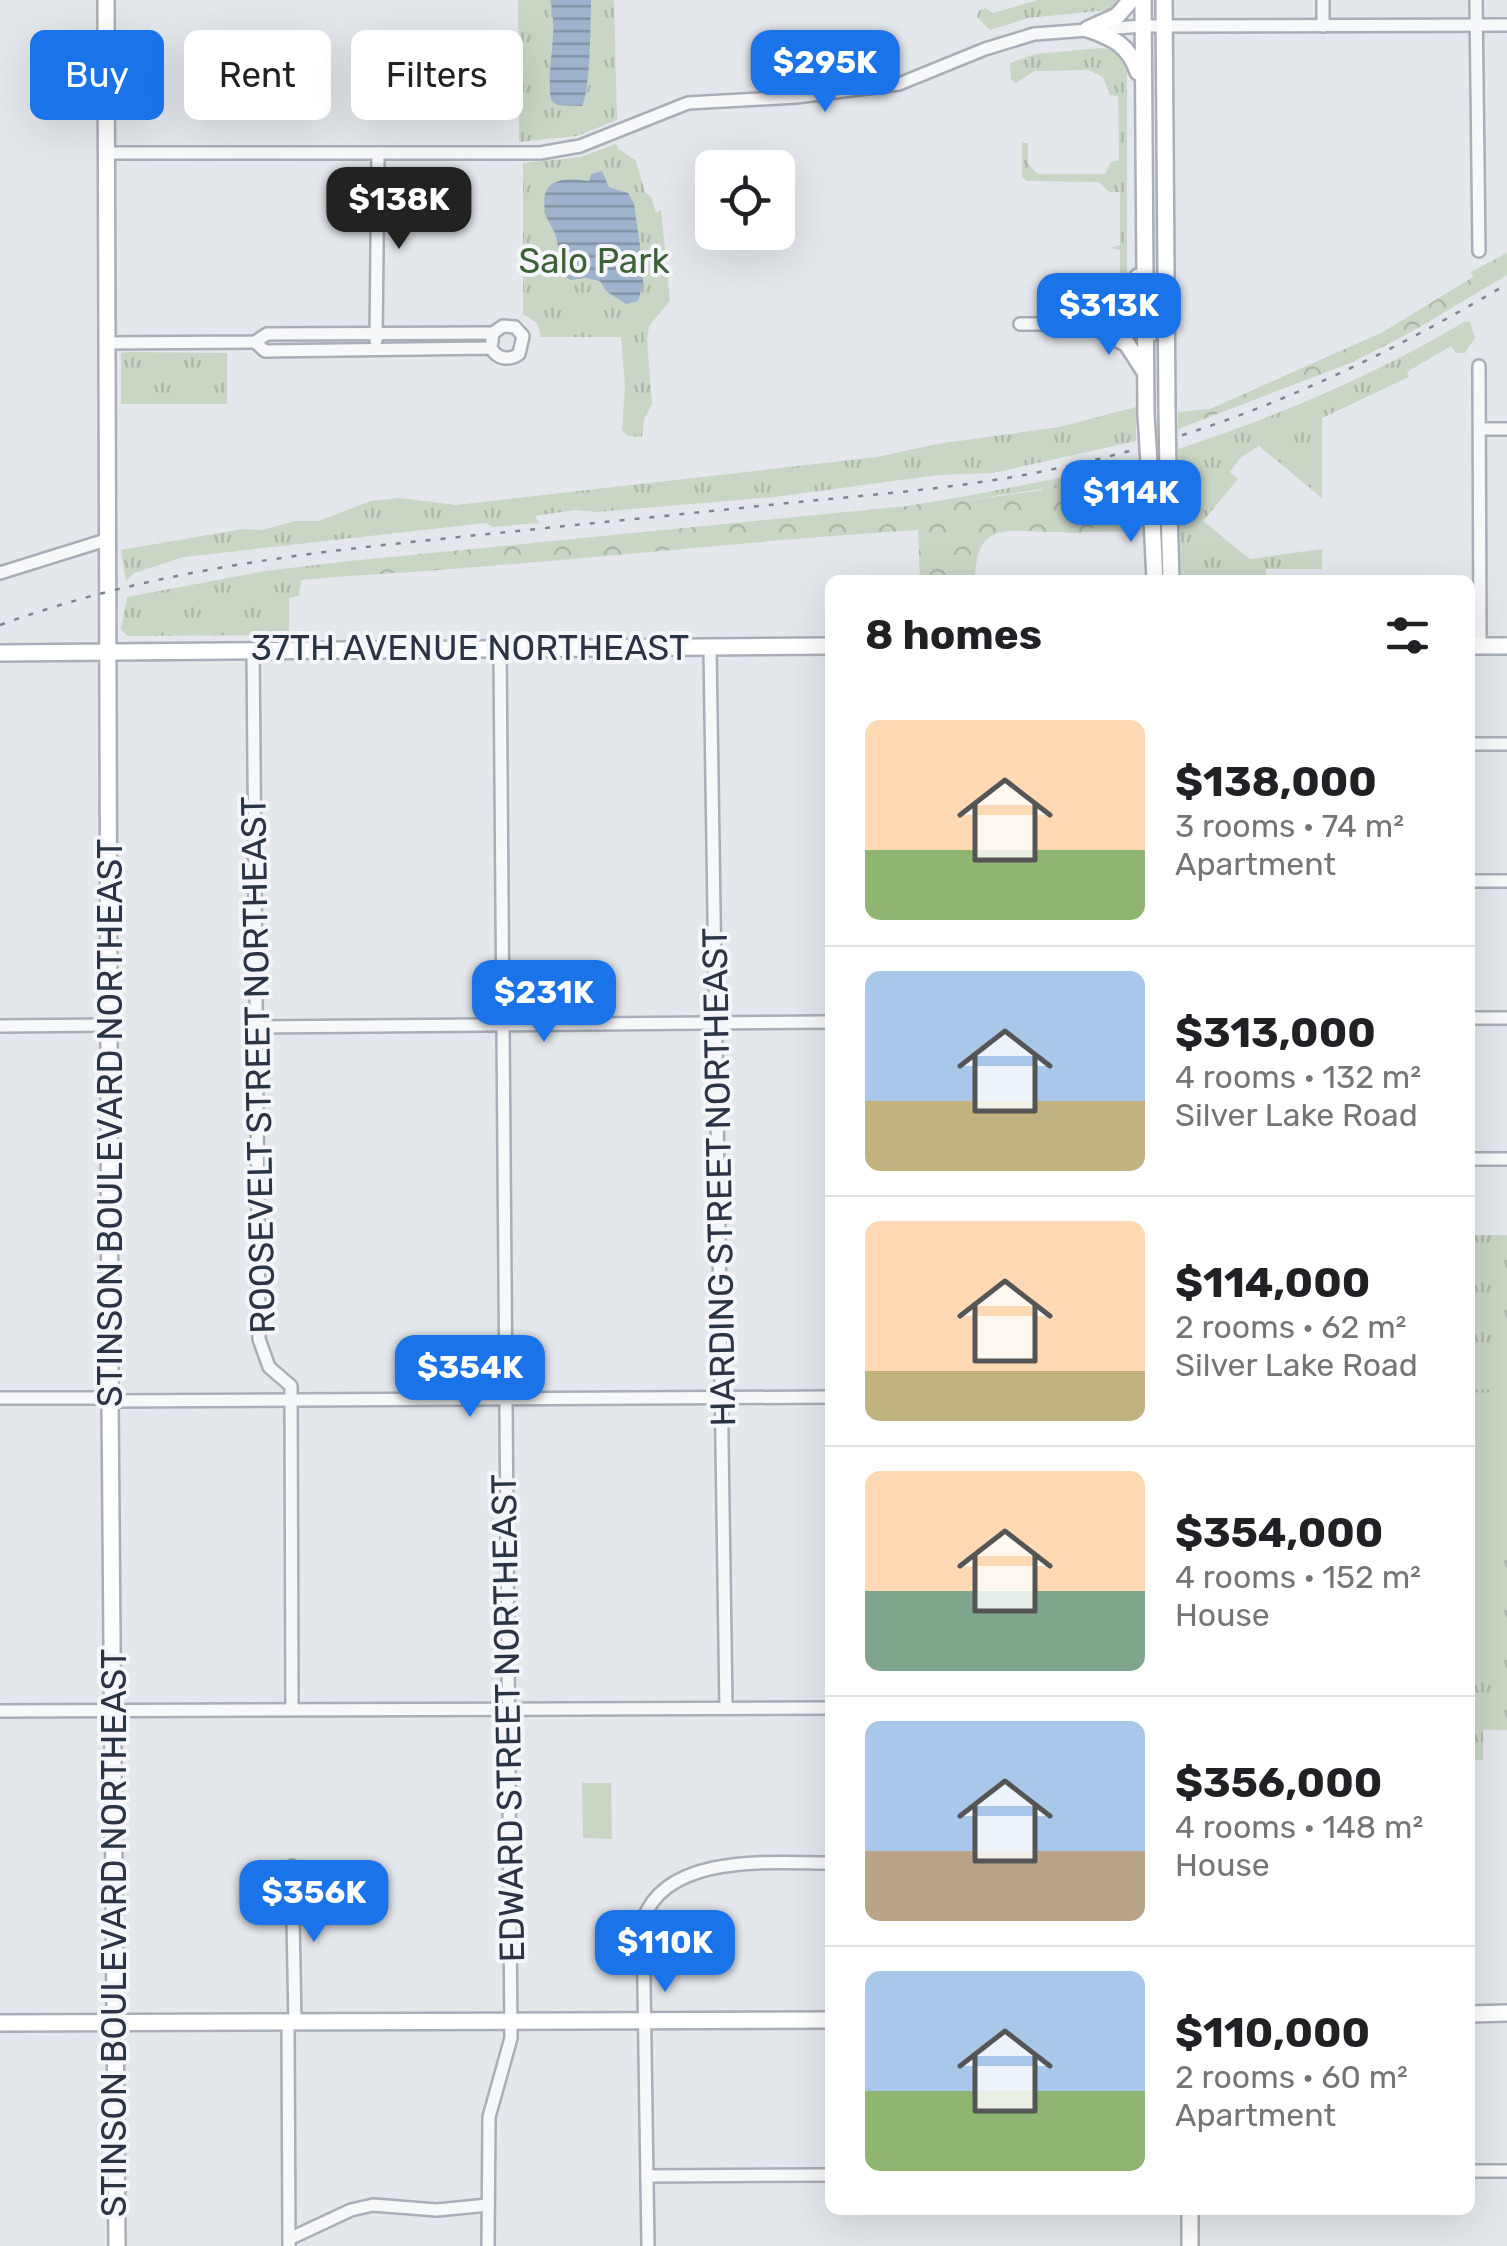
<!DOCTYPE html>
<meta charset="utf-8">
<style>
:root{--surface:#fff;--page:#f6f6f6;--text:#202124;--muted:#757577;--line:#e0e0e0;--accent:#1a73e8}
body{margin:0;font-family:Rubik,sans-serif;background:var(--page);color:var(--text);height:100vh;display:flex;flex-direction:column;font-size:38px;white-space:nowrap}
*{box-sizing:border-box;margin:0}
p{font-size:32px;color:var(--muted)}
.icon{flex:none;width:55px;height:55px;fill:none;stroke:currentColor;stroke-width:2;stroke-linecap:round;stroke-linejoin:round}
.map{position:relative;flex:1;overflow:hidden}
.sheet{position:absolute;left:825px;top:575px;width:650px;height:1640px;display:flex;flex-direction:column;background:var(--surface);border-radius:15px;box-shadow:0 10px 40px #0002}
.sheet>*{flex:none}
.hud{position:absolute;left:30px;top:30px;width:645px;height:90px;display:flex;gap:20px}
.tools{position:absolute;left:695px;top:150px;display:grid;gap:20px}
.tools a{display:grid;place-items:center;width:100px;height:100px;border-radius:15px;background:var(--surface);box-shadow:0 10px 40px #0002;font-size:50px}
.price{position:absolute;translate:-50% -85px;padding:0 22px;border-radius:20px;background:var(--accent);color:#fff;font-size:32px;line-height:65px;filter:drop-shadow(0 2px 5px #0008)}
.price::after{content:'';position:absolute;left:50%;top:60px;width:30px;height:22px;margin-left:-15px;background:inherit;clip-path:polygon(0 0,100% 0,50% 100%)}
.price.current{background:#222;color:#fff}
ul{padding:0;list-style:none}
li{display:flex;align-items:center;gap:30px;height:250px;padding:0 40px}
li+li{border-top:2px solid var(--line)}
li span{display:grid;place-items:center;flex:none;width:280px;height:200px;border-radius:15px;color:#555}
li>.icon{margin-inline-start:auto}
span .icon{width:120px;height:120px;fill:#fffc;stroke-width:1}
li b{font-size:42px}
h2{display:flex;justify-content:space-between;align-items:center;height:120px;padding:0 40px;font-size:42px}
.chip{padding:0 35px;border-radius:15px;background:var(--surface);box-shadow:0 10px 40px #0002;font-size:35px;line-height:90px}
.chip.current{background:var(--accent);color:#fff}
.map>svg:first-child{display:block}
</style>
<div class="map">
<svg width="1507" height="2246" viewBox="0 0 1507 2246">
<defs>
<pattern id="grass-tufts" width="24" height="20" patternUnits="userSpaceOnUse" patternTransform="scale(2.5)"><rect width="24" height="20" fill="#c9d6c5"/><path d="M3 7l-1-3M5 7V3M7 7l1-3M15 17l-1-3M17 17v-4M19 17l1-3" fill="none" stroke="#adb8ab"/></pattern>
<pattern id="forest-crowns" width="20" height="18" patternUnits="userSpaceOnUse" patternTransform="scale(2.5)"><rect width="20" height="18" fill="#c9d6c5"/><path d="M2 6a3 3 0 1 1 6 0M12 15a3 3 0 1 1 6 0" fill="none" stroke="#adb8ab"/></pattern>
<pattern id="water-rules" width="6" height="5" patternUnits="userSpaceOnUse" patternTransform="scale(2.5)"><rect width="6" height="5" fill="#9fb4cc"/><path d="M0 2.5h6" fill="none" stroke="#8293a7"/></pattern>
</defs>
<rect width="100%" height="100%" fill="#e4e7ec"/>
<!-- grass -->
<g fill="url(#grass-tufts)">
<path d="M518 0H614L617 120 577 136 519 142Z"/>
<path d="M1038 0H1124L1108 10 1028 18 990 30 977 17 979 11 985 8 993 13Z"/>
<path d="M1101 48C1116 50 1125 54 1127 70V291L1109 306 1120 292V250L1111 248 1120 245V192H1109L1099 182 1026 181 1022 176V143H1028V164L1038 174H1105L1111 162 1119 160 1118 96 1110 95 1103 77 1089 70 1035 71 1016 83 1011 79 1010 63 1035 54Z"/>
<path d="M616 144 619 149 636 161 645 192 651 197 656 212 661 210 670 301 649 326 647 340 652 404 644 420 642 437 628 436 622 430 625 386 621 337H541L537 323 523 314V163L581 157Z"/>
<path d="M1464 322H1470L1475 338 1465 353H1456L1451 346 1407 372 1409 377 1322 418V498L1259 446 1241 457 1230 472 1238 479 1203 521 1250 559 1322 549V569H1266V580L1181 575 1178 449C1278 416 1373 376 1464 322Z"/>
<path d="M127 352 227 353V404H121V353Z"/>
<path d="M1136 407V441L993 473 938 475 774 497 597 512 575 510 535 516 539 523 493 527 486 523 184 557 134 573 126 581 121 550 243 529 261 530 296 521H318L371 501 400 498 456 505 877 457 937 444 1059 427Z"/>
<path d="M1137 463 1141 531 1084 532 1102 522 1041 489 961 501V497Z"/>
<path d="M350 561 348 576 301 580 299 596 289 598V635L127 636 121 629 127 597 265 571Z"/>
<path d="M1470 1235H1507V1730H1483V1760H1470Z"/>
</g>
<!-- forest -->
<g fill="url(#forest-crowns)">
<path d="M1507 253V275L1411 332 1353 362 1178 429V412L1210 409 1383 332 1473 277 1471 272Z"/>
<path d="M1080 485 1102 487 1120 505 1119 516C1107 520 1094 529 1083 532 1076 534 1066 532 1059 532 1009 532 976 518 975 580H920L918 530C727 542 538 565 348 576L347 570 350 561 907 506 961 497 962 501Z"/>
</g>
<!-- pitch -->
<g fill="#c9d6c5">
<path d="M1470 1354 1507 1355V1390L1470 1389Z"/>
<path d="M1507 1396V1546L1470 1547V1398Z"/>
<path d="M1470 1562 1492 1563 1500 1571 1499 1669 1470 1667Z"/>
<path d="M582 1783H611L612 1839 583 1838Z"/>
</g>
<!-- water -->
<g fill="url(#water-rules)">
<path d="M550 0H591C591 18 590 96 582 106L557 105 551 100C546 66 559 33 550 0Z"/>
<path d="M602 171 609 187 628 193 634 204 643 267V283L638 301 626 304 606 291 600 281 586 278 570 280C551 268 562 255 556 237 554 229 548 223 546 215 537 178 563 177 589 181L591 174Z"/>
</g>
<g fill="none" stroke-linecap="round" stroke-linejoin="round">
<defs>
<g id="street">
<path d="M1323 0V26"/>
<path d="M1476 0 1479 251"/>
<path d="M105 153H540L580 146 688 103 796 97 899 84 985 49 1034 34 1143 26 1507 25"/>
<path d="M1020 324H1091"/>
<path d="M376 341 378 153"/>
<path d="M255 342 265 351 491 348C497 359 509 361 519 354L523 336 515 327 503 326 493 333 491 348"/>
<path d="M108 343 255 342 267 334 493 333"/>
<path d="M1479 366 1480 646"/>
<path d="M1480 429H1507"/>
<path d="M0 573 109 539"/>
<path d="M710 647 726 1708"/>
<path d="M253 649 259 1339 269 1367 291 1386 292 1709"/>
<path d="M1470 744H1507"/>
<path d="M1470 881H1507"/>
<path d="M1470 1018H1507"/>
<path d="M0 1026 110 1025"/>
<path d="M257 1027 830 1022"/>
<path d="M1470 1159H1507"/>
<path d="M0 1398H110"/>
<path d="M110 1401 830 1397"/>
<path d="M0 1711 830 1708"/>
<path d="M292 1866 295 2023"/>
<path d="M288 2023 289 2246"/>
<path d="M1470 2171H1507"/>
<path d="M647 2176 830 2175"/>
<path d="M289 2239 351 2210 373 2205 437 2210 488 2205"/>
<path d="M488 2246 489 2117 511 2038 500 648"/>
<path d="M648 2246 643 1920C667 1852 773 1863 830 1863"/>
</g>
<g id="secondary">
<path d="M106 0 110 1401 117 2246"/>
<path d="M1143 0 1146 415"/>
<path d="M1164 0 1167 409"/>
<path d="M1088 29C1113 38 1129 45 1138 72"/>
<path d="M1088 29 1117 16 1131 0"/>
<path d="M1091 324C1116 314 1133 305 1138 277"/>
<path d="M1100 324H1129L1150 334"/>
<path d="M1095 326 1127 344 1143 369"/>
<path d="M1168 474 1171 580"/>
<path d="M1150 479 1155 580"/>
<path d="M1470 646H1507"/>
<path d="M0 653 830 646"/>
<path d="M1470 2014 1507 2013"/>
<path d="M0 2023 830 2020"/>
<path d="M1190 2210V2246"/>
</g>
</defs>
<!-- street casing -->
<use href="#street" stroke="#a9aeb7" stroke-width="16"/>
<!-- secondary casing -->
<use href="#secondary" stroke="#a9aeb7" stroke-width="20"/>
<!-- street -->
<use href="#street" stroke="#f7f8fa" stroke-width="11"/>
<!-- secondary -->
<use href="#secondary" stroke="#fff" stroke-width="15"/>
<!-- rail -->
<path stroke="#7d8696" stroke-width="2.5" stroke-dasharray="5 10" stroke-linecap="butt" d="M0 625C137 575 278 556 421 541 544 528 666 516 788 503 868 495 950 489 1029 474 1205 441 1354 375 1507 284"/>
<defs>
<g id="secondary-bridge">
<path d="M1167 409 1168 474"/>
<path d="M1146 415 1150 479"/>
</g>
</defs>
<!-- secondary-bridge casing -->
<use href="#secondary-bridge" stroke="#a9aeb7" stroke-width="20" stroke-linecap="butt"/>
<!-- secondary-bridge -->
<use href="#secondary-bridge" stroke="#fff" stroke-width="15"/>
</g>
<g text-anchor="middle" stroke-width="8" stroke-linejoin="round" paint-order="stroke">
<!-- park labels -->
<g font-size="35" fill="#3f6138" stroke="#f4f6f9">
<text x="594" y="273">Salo Park</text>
</g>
<!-- street labels -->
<g font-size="35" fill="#2b3445" stroke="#f4f6f9">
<text x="470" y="660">37TH AVENUE NORTHEAST</text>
<text transform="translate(258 1065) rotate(-91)" y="12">ROOSEVELT STREET NORTHEAST</text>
<text transform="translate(110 1123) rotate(-90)" y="12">STINSON BOULEVARD NORTHEAST</text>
<text transform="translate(719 1177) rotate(-91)" y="12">HARDING STREET NORTHEAST</text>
<text transform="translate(508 1718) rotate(-91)" y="12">EDWARD STREET NORTHEAST</text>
<text transform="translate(114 1933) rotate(-90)" y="12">STINSON BOULEVARD NORTHEAST</text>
</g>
</g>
</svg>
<div class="tools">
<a><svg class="icon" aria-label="locate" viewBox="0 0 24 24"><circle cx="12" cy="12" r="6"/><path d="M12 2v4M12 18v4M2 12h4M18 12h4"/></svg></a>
</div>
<b class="price" style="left:825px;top:115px">$295K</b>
<b class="price current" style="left:399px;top:252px">$138K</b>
<b class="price" style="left:1109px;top:358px">$313K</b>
<b class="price" style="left:1131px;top:545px">$114K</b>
<b class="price" style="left:544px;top:1045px">$231K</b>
<b class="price" style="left:470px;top:1420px">$354K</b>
<b class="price" style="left:314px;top:1945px">$356K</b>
<b class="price" style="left:665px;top:1995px">$110K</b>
<div class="hud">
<a class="chip current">Buy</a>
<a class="chip">Rent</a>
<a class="chip">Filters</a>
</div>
<section class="sheet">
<h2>8 homes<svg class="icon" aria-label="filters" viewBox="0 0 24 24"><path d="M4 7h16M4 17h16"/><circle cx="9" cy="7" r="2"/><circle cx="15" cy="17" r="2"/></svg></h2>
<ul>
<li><span style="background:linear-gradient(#ffd9b3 65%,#8fb573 0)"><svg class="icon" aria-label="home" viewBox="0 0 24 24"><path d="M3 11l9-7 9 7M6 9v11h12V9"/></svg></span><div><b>$138,000</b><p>3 rooms · 74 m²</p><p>Apartment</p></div></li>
<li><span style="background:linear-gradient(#a9c7e8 65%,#c2b280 0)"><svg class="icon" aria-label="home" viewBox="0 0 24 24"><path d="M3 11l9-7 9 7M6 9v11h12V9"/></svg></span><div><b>$313,000</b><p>4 rooms · 132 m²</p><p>Silver Lake Road</p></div></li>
<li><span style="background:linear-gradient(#ffd9b3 75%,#c2b280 0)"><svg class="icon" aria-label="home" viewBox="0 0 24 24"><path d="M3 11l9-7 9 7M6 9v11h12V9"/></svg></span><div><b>$114,000</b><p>2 rooms · 62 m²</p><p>Silver Lake Road</p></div></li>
<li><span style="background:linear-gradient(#ffd9b3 60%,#7fa58c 0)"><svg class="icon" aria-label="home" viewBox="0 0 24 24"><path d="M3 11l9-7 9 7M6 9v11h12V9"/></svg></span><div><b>$354,000</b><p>4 rooms · 152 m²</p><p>House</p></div></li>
<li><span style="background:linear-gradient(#a9c7e8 65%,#b9a48a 0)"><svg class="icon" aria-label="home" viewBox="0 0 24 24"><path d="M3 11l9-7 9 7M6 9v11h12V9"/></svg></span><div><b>$356,000</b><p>4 rooms · 148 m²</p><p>House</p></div></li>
<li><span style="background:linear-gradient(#a9c7e8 60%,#8fb573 0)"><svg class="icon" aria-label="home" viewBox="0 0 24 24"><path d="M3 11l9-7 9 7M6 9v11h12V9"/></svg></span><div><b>$110,000</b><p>2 rooms · 60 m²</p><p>Apartment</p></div></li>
</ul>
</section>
</div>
